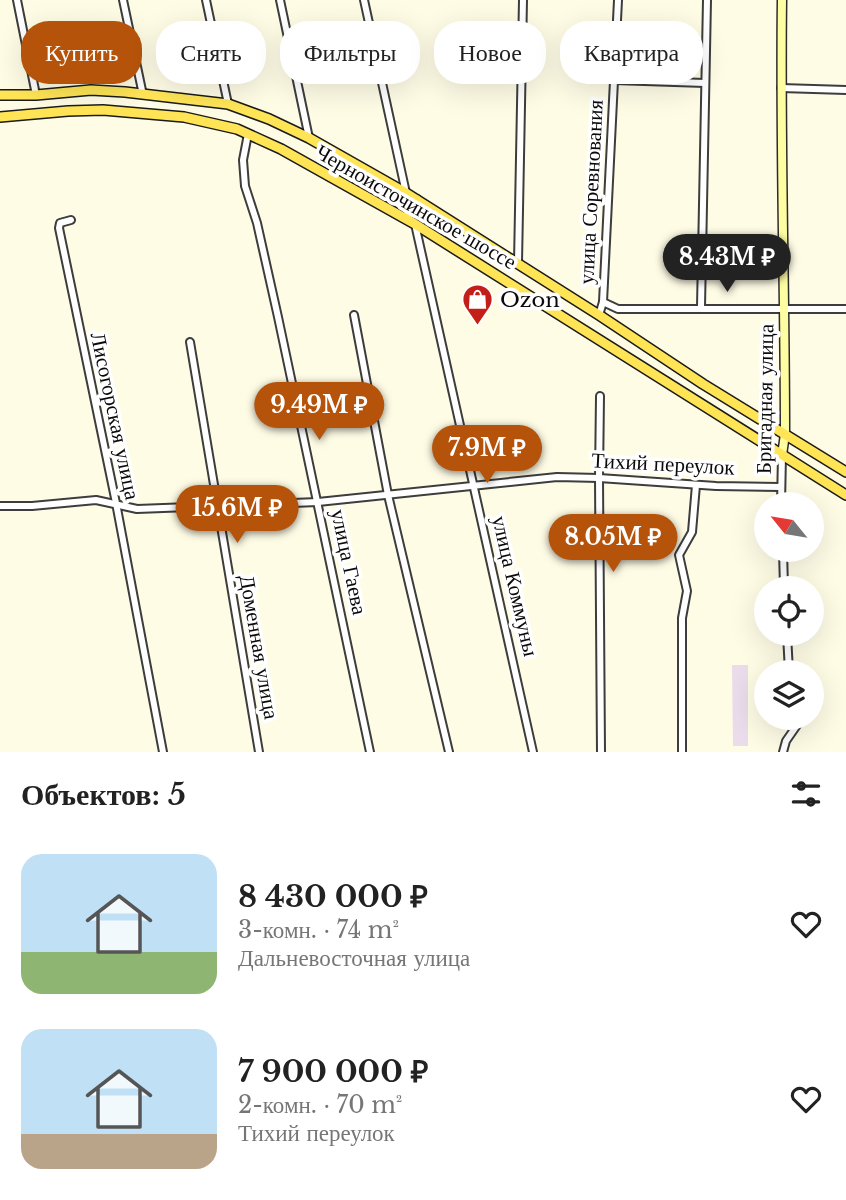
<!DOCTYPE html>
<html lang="ru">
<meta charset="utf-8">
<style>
:root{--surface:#fff;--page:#f2f2f2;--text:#222;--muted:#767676;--accent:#b45309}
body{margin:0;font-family:"Libre Baskerville",serif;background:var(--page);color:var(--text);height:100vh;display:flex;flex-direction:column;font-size:26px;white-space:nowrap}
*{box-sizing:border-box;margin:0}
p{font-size:23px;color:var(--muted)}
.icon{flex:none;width:38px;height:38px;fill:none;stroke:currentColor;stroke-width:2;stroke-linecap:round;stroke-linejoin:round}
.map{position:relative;height:752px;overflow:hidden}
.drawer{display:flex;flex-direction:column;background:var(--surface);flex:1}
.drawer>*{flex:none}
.guide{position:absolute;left:21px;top:21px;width:805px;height:63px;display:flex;gap:14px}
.needle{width:46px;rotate:300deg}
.fabs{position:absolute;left:754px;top:492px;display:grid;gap:14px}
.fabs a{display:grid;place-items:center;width:70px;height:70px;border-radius:50%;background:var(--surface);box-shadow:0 7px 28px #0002;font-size:35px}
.price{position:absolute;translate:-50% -60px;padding:0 16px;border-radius:24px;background:var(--accent);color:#fff;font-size:23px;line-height:46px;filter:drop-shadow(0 2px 4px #0008)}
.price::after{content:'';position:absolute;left:50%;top:42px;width:21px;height:16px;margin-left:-10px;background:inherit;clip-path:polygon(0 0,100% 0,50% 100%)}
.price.active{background:#222;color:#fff}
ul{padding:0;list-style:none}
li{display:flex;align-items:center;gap:21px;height:175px;padding:0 21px}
li span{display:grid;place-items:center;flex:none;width:196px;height:140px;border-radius:21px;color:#555}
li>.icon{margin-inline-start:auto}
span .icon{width:84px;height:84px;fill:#fffc;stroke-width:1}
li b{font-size:30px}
h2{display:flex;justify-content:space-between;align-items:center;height:84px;padding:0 21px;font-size:30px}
.tag{padding:0 24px;border-radius:28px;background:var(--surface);box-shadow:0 7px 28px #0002;font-size:24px;line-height:63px}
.tag.active{background:var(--accent);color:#fff}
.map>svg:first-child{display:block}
</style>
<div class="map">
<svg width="846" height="752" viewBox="0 0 846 752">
<rect width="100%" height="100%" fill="#fffce6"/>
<!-- industrial -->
<path fill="#eadcea" d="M732 665H748V746H733Z"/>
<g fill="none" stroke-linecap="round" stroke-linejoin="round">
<defs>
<g id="street">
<path d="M17 0 36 95"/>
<path d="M123 0 143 95"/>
<path d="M206 0 228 104"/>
<path d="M280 0 309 138"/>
<path d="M364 0 406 193"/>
<path d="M614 80 705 83"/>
<path d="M781 88 846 90"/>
<path d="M248 134 243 160 245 186 257 223 278 317 370 752"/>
<path d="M71 220 60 223 59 228 116 503 163 752"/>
<path d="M415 224 533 752"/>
<path d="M518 263 523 0"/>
<path d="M603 302 618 309H846"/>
<path d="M701 307 707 0"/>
<path d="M354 315 388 495 449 752"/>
<path d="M599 315 603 302 618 0"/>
<path d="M190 342 259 752"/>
<path d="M600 396 599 478 601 752"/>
<path d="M781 504 782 455"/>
<path d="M0 506H32L96 500 137 509 318 502 557 477 599 478 716 486 781 487"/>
<path d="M783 550 784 588"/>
<path d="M787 634 789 672"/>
<path d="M812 690 814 695 812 702"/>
<path d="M682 752V618L687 591 679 555 692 532 696 485"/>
<path d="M783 752 786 741 802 718"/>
</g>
<path id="secondary" d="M782 455 785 434C785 289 780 145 782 0"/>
<g id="primary">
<path d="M0 95H36L91 90 125 92 228 104 269 119 309 138 406 193 599 315 703 384 846 472"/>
<path d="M0 117 68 111 103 110 184 117 237 129 281 149 415 224 846 495"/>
<path d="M406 218 417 200"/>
</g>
</defs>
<!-- street casing -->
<use href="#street" stroke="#3d3d3d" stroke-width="10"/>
<!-- secondary casing -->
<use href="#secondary" stroke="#2c2c2c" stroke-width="11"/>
<!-- primary casing -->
<use href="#primary" stroke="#1b1b1b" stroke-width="12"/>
<!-- street -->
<use href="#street" stroke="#fff" stroke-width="6"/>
<!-- secondary -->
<use href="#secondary" stroke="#fffda1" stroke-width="8"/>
<!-- primary -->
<use href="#primary" stroke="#ffe556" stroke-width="9"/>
</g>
<!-- icons -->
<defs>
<symbol id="shop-pin" viewBox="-11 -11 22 30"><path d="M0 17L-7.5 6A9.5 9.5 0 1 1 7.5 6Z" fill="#c31f18" stroke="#fff"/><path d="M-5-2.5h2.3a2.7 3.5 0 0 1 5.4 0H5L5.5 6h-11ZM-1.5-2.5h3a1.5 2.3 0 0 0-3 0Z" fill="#fff"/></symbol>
</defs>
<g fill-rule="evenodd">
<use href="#shop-pin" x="460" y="282" width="35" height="47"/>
</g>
<g text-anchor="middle" stroke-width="7" stroke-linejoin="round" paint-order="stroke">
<!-- street labels -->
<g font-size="21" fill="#0a0a0a" stroke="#fff">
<text transform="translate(591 192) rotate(-87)" y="7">улица Соревнования</text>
<text transform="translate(416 207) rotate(30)" y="7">Черноисточинское шоссе</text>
<text transform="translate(765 399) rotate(-89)" y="7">Бригадная улица</text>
<text transform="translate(115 416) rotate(78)" y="7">Лисогорская улица</text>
<text transform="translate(663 464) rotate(3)" y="7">Тихий переулок</text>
<text transform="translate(349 562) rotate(78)" y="7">улица Гаева</text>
<text transform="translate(515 586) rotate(77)" y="7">улица Коммуны</text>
<text transform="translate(259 647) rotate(80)" y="7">Доменная улица</text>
</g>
<!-- poi labels -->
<g font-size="21" fill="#0a0a0a" stroke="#fff" text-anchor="start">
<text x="500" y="307">Ozon</text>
</g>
</g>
</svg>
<div class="fabs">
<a><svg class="needle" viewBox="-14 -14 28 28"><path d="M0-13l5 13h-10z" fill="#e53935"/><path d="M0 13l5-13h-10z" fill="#767676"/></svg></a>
<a><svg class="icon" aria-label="locate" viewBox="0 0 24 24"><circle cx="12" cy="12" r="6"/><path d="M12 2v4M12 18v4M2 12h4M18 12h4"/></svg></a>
<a><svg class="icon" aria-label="layers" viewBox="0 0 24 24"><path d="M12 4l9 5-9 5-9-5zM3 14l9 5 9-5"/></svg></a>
</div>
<b class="price active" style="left:727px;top:294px">8.43M ₽</b>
<b class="price" style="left:319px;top:442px">9.49M ₽</b>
<b class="price" style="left:487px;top:485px">7.9M ₽</b>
<b class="price" style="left:237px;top:545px">15.6M ₽</b>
<b class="price" style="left:613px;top:574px">8.05M ₽</b>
<div class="guide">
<a class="tag active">Купить</a>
<a class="tag">Снять</a>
<a class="tag">Фильтры</a>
<a class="tag">Новое</a>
<a class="tag">Квартира</a>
</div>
</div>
<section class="drawer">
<h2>Объектов: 5<svg class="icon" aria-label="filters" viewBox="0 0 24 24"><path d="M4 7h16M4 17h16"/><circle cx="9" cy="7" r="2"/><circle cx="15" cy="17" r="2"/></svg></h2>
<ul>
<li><span style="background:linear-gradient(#bfe0f5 70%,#8fb573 0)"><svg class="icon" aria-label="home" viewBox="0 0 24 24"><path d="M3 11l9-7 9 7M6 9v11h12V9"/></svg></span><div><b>8 430 000 ₽</b><p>3-комн. · 74 m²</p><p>Дальневосточная улица</p></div><svg class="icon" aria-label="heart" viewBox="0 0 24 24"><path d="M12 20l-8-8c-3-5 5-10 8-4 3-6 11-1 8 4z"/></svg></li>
<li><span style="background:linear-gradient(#bfe0f5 75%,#b9a48a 0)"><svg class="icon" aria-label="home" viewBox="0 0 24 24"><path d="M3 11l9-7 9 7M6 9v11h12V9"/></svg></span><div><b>7 900 000 ₽</b><p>2-комн. · 70 m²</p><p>Тихий переулок</p></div><svg class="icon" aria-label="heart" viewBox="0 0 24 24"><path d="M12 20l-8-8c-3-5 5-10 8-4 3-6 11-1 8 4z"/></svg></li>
</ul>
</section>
